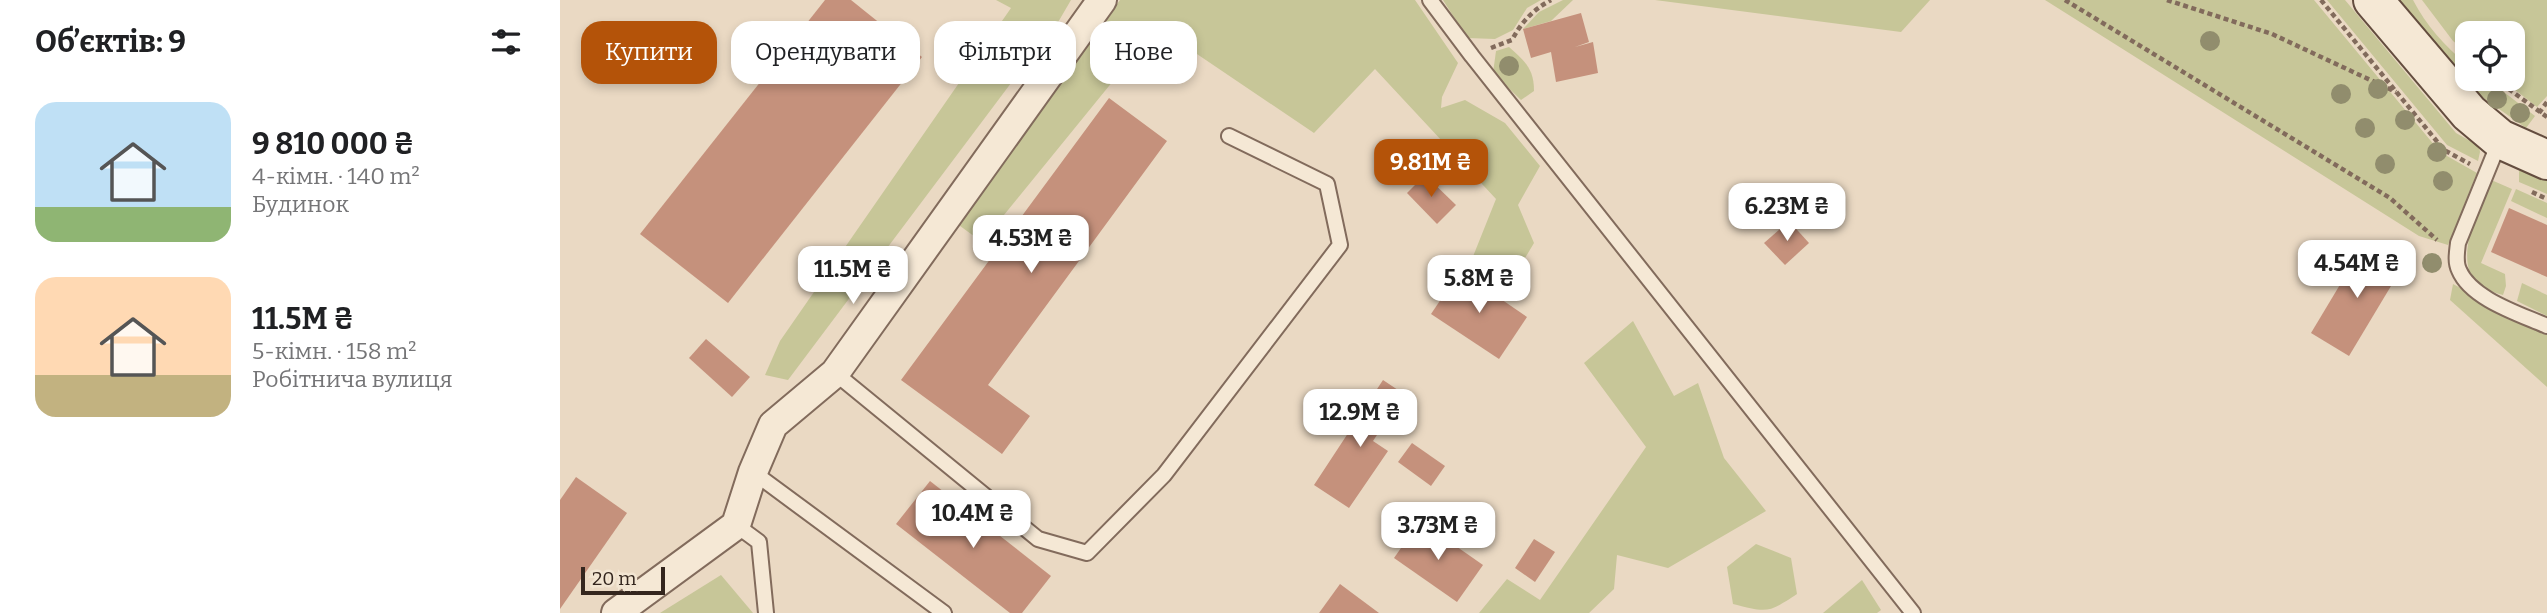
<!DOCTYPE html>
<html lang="uk">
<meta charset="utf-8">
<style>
:root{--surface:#fff;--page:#f6f6f6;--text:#202124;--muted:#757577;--accent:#b45309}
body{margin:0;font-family:Bitter,serif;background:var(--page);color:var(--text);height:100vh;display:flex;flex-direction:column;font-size:26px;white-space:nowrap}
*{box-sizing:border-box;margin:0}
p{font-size:23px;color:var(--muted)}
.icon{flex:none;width:38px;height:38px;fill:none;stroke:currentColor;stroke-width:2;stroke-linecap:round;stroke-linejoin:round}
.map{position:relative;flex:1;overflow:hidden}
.panel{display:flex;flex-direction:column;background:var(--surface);width:560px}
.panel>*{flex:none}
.guide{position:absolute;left:21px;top:21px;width:665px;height:63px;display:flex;gap:14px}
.buttons{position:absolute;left:1895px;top:21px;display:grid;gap:14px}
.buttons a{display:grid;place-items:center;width:70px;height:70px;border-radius:14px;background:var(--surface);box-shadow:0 4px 10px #0003;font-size:35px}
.scale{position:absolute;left:21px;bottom:18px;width:84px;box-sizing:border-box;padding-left:7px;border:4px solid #34261e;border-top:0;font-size:19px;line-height:24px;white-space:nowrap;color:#34261e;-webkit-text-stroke:5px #f2e5d2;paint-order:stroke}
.price{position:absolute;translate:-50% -60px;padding:0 16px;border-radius:14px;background:#fff;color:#222;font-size:23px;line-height:46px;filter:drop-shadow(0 2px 4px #0008)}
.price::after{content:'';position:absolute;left:50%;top:42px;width:21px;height:16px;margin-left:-10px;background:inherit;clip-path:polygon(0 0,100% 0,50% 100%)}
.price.on{background:var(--accent);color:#fff}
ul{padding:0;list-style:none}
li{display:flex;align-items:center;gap:21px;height:175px;padding:0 35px}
li span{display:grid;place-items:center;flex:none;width:196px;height:140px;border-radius:21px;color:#555}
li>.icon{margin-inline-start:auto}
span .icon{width:84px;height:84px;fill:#fffc;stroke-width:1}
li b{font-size:30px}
h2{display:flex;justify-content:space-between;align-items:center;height:84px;padding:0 35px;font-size:30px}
.chip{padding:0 24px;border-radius:21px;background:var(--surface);box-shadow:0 4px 10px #0003;font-size:24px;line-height:63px}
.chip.on{background:var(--accent);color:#fff}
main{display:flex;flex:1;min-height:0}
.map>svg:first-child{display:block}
</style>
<main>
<section class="panel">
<h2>Об’єктів: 9<svg class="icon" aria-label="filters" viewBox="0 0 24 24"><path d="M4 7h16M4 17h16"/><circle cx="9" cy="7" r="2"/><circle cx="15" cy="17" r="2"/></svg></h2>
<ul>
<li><span style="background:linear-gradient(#bfe0f5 75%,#8fb573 0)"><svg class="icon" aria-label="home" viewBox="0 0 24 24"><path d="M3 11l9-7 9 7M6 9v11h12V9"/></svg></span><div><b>9 810 000 ₴</b><p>4-кімн. · 140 m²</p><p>Будинок</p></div></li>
<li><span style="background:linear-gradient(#ffd9b3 70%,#c2b280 0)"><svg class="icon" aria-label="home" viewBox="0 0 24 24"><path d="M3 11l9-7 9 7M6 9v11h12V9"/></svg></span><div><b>11.5M ₴</b><p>5-кімн. · 158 m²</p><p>Робітнича вулиця</p></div></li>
</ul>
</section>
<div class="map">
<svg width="1987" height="613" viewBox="0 0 1987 613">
<rect width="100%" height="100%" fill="#ead9c3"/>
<!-- green -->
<g fill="#c7c698">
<path d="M436 0H511L497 24 475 51 228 380 205 375 220 341 451 8Z"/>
<path d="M560 0H855L898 63 882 97 881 108 905 100 945 123 980 166 958 205 974 243 949 285 910 264 936 199 815 69 754 133 597 27 422 242 396 223Z"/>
<path d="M883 0H981L967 8 953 30 935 39 907 38Z"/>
<path d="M1003 0H1013L991 21 963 29 979 12Z"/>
<path d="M1095 0H1370L1341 32Z"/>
<path d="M1485 0H1754L1880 152 1917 173 1888 245 1859 236Z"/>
<path d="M1767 0H1785L1896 133 1919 146 1920 152 1918 161 1887 145Z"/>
<path d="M1837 0H1853C1866 25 1885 47 1907 64L1908 79H1927L1975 116 1966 128 1915 92Z"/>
<path d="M1862 0H1987V96L1977 107 1941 79H1953V33H1908L1907 52 1893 41Z"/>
<path d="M949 47C965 61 974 69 974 91L961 100 933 73 936 51Z"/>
<path d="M1966 168 1987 177V194L1959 182V171Z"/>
<path d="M1929 179 1952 189 1921 263 1945 274 1946 286 1943 295C1936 293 1928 291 1922 287 1889 266 1920 207 1929 179Z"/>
<path d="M1956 189 1987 203V218L1951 201Z"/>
<path d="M1962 283 1987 295V316L1957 301Z"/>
<path d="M1893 284 1987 334V387L1890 300Z"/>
<path d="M1073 321 1114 396 1138 383 1164 458 1206 511 1108 568 1057 555 1054 589 1029 613H919L947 579 980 600 1086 447 1024 363Z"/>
<path d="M1196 544 1231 558 1237 594C1208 613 1208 613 1173 604L1167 567Z"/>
<path d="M161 575 193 613H100Z"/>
<path d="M1302 580 1321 610 1317 613H1263Z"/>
</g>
<!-- building -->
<g fill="#c5917c">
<path d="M265 0H291L362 57 168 303 80 234Z"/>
<path d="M1021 13 1029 42 1015 47 1033 42 1038 73 996 82 991 52 971 58 963 29Z"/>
<path d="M549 98 607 141 428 385 470 416 442 454 341 380Z"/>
<path d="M865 175 896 205 877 224 847 193Z"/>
<path d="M1949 208 1987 225V277L1931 252Z"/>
<path d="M1229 221 1249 243 1225 265 1204 243Z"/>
<path d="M1805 243 1843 266 1789 356 1751 333Z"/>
<path d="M900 271 967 317 939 359 871 314Z"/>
<path d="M146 339 190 377 172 397 129 358Z"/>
<path d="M823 380 844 394 813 441 828 451 789 508 754 485Z"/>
<path d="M852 443 885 466 871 486 838 462Z"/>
<path d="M16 477 67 513 0 609V500Z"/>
<path d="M370 481 491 576 462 613H450L336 524Z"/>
<path d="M860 521 923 565 897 602 834 558Z"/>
<path d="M974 539 995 552 975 582 955 568Z"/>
<path d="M780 584 819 613H759Z"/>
</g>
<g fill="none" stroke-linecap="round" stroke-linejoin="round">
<defs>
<g id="lane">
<path d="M870 0 912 56 1353 613"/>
<path d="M1940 140 1898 243C1897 252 1895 262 1899 270 1911 299 1960 314 1987 326"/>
<path d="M275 373 478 539 527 553 604 475 780 245 767 184 669 136"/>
<path d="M193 472 384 613"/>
<path d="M176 525 199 542 206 613"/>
</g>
<path id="street" d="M56 613 176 525 193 472 213 425 275 373 542 0"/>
<path id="secondary" d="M1813 0 1909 113 1940 139 1987 160"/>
</defs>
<!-- lane casing -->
<use href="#lane" stroke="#826b5c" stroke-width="18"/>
<!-- street casing -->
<use href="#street" stroke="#826b5c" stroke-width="32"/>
<!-- secondary casing -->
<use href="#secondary" stroke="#644d3f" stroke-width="42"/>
<!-- path -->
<g stroke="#826b5c" stroke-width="4.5" stroke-dasharray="5 3.5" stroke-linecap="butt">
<path d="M1505 0 1830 198 1877 240"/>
<path d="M1607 0 1712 34 1836 92"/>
<path d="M1761 0 1884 150 1910 164"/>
<path d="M931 48 952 40C962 21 973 10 991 0"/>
<path d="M1935 79 1987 117"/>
<path d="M1979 113 1987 102"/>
<path d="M1972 192 1987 199"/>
</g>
<!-- lane -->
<use href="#lane" stroke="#f5e8d5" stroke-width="14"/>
<!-- street -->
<use href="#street" stroke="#f5e8d5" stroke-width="28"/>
<!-- secondary -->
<use href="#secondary" stroke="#f5e8d5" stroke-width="38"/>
</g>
<!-- trees -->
<g fill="#918d6d">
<circle cx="1650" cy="41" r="10"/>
<circle cx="949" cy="66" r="10"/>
<circle cx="1818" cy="89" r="10"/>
<circle cx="1781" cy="94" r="10"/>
<circle cx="1937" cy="99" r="10"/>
<circle cx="1960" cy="113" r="10"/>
<circle cx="1845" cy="120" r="10"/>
<circle cx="1805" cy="128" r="10"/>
<circle cx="1877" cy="152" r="10"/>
<circle cx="1825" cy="164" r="10"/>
<circle cx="1883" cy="181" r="10"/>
<circle cx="1872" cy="263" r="10"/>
</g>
</svg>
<div class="buttons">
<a><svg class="icon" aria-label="locate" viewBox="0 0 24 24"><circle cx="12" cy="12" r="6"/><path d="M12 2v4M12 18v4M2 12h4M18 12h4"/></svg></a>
</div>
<div class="scale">20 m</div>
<b class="price on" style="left:871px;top:199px">9.81M ₴</b>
<b class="price" style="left:1227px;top:243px">6.23M ₴</b>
<b class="price" style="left:471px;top:275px">4.53M ₴</b>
<b class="price" style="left:1797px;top:300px">4.54M ₴</b>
<b class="price" style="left:293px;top:306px">11.5M ₴</b>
<b class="price" style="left:919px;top:315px">5.8M ₴</b>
<b class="price" style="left:800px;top:449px">12.9M ₴</b>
<b class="price" style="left:413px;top:550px">10.4M ₴</b>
<b class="price" style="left:878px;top:562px">3.73M ₴</b>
<div class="guide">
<a class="chip on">Купити</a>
<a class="chip">Орендувати</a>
<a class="chip">Фільтри</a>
<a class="chip">Нове</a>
</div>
</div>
</main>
